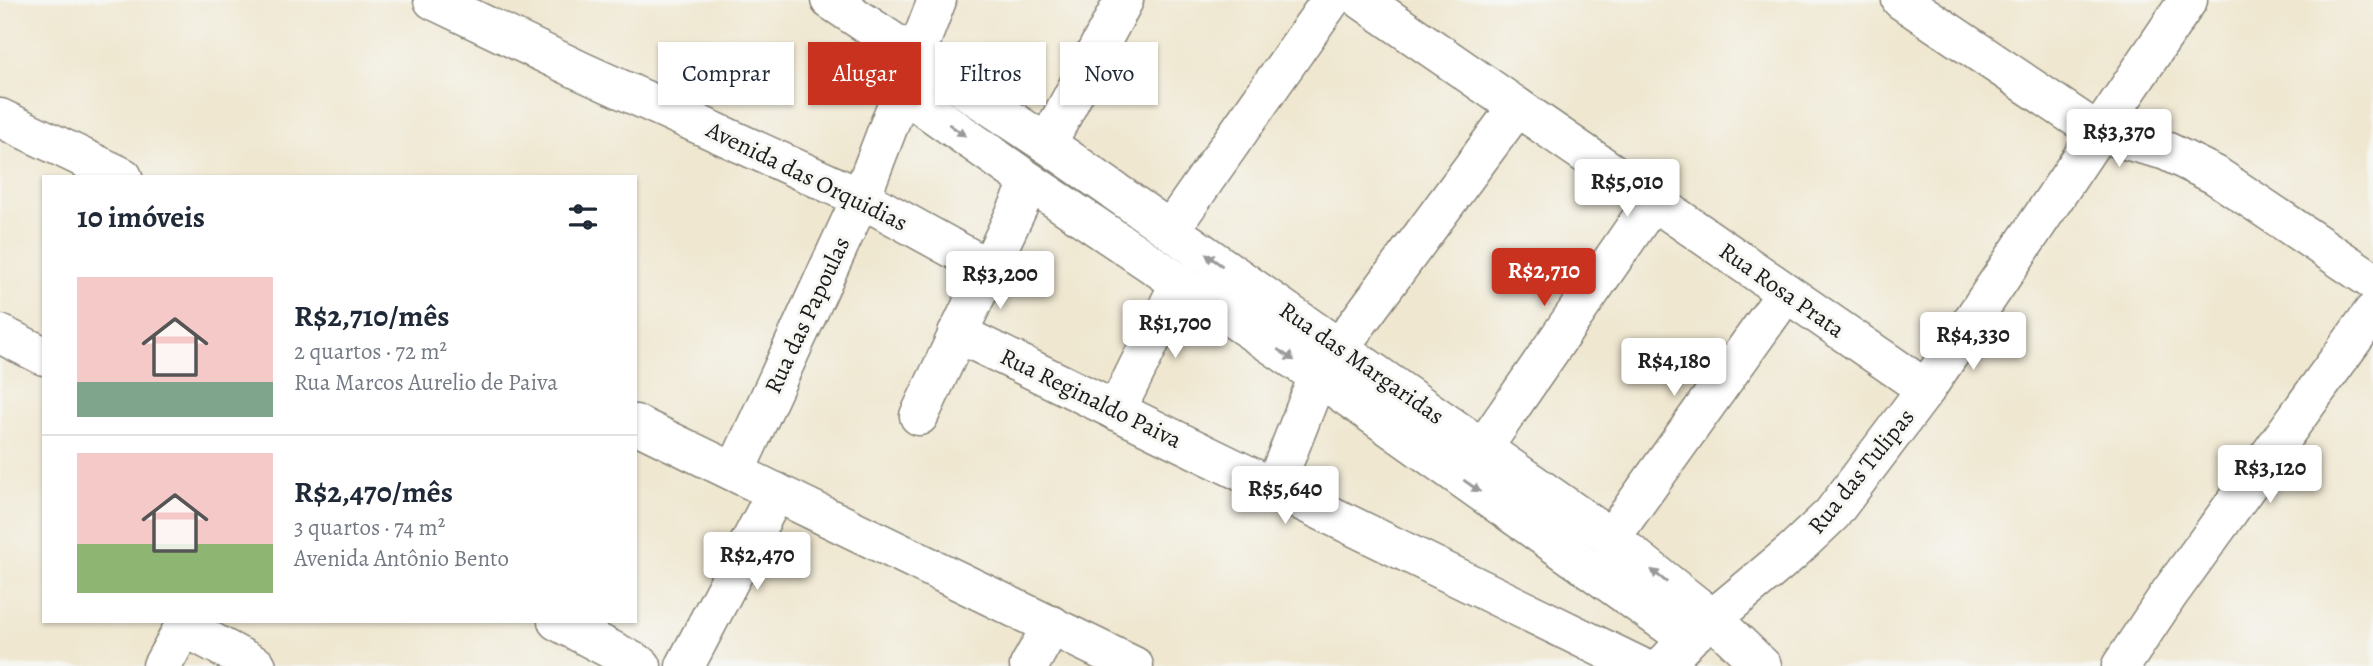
<!DOCTYPE html>
<html lang="pt">
<meta charset="utf-8">
<style>
:root{--surface:#fff;--page:#f6f6f7;--text:#1f2937;--muted:#747a83;--line:#e0e1e3;--accent:#c8321e}
body{margin:0;font-family:Alegreya,serif;background:var(--page);color:var(--text);height:100vh;display:flex;flex-direction:column;font-size:26px;white-space:nowrap}
*{box-sizing:border-box;margin:0}
p{font-size:23px;color:var(--muted)}
.icon{flex:none;width:38px;height:38px;fill:none;stroke:currentColor;stroke-width:2;stroke-linecap:round;stroke-linejoin:round}
.map{position:relative;flex:1;overflow:hidden}
.drawer{position:absolute;left:42px;top:175px;width:595px;height:448px;display:flex;flex-direction:column;background:var(--surface);border-radius:0px;box-shadow:0 2px 5px #0004}
.drawer>*{flex:none}
.hud{position:absolute;left:658px;top:42px;width:665px;height:63px;display:flex;gap:14px}
.price{position:absolute;translate:-50% -60px;padding:0 16px;border-radius:7px;background:#fff;color:#222;font-size:23px;line-height:46px;filter:drop-shadow(0 2px 4px #0008)}
.price::after{content:'';position:absolute;left:50%;top:42px;width:21px;height:16px;margin-left:-10px;background:inherit;clip-path:polygon(0 0,100% 0,50% 100%)}
.price.current{background:var(--accent);color:#fff}
ul{padding:0;list-style:none}
li{display:flex;align-items:center;gap:21px;height:175px;padding:0 35px}
li+li{border-top:2px solid var(--line)}
li span{display:grid;place-items:center;flex:none;width:196px;height:140px;border-radius:0px;color:#555}
li>.icon{margin-inline-start:auto}
span .icon{width:84px;height:84px;fill:#fffc;stroke-width:1}
li b{font-size:30px}
h2{display:flex;justify-content:space-between;align-items:center;height:84px;padding:0 35px;font-size:30px}
.chip{padding:0 24px;border-radius:0px;background:var(--surface);box-shadow:0 2px 5px #0004;font-size:24px;line-height:63px}
.chip.current{background:var(--accent);color:#fff}
.map>svg:first-child{display:block}
</style>
<div class="map">
<svg width="2373" height="666" viewBox="0 0 2373 666">
<rect width="100%" height="100%" fill="#f6f6f2"/>
<filter id="ink" filterUnits="userSpaceOnUse"><feTurbulence type="fractalNoise" baseFrequency=".0143" numOctaves="2"/><feDisplacementMap in="SourceGraphic" scale="14" xChannelSelector="R" yChannelSelector="G"/><feConvolveMatrix kernelMatrix="1 2 1 2 8 2 1 2 1" color-interpolation-filters="sRGB"/></filter>
<filter id="wash" filterUnits="userSpaceOnUse"><feTurbulence type="fractalNoise" baseFrequency=".00686" numOctaves="4" result="noise"/><feDisplacementMap in="SourceGraphic" scale="28" xChannelSelector="R" yChannelSelector="G"/><feGaussianBlur stdDeviation="1.57" result="paint"/><feColorMatrix in="noise" values="0 0 0 0 0 0 0 0 0 0 0 0 0 0 0 0 0 1.4 0 .05"/><feComposite in="paint" operator="in"/></filter>
<g filter="url(#wash)">
<rect width="100%" height="100%" fill="#efe7d0"/>
</g>
<g filter="url(#ink)">
<g fill="none" stroke-linecap="round" stroke-linejoin="round">
<defs>
<g id="street">
<path d="M433 0 581 71 861 198 988 268"/>
<path d="M830 0 1047 144 1611 538 1712 618 1762 666"/>
<path d="M1362 0 1926 389"/>
<path d="M1901 0 2099 133 2166 151 2215 175 2373 281"/>
<path d="M901 91 1030 182 1318 376 1688 639"/>
<path d="M0 118 123 177"/>
<path d="M1047 144 1124 0"/>
<path d="M1170 230 1331 0"/>
<path d="M957 333 1639 666"/>
<path d="M0 334 44 356"/>
<path d="M1340 347 1517 107"/>
<path d="M1116 411 1180 282"/>
<path d="M919 416 1030 182"/>
<path d="M635 424 1134 666"/>
<path d="M1483 448 1653 201"/>
<path d="M735 472 861 198 937 0"/>
<path d="M1274 488 1318 376"/>
<path d="M1611 538 1786 293"/>
<path d="M557 621 642 666"/>
<path d="M184 627 257 666"/>
<path d="M162 666 187 621"/>
<path d="M685 666 776 492"/>
<path d="M1029 666 1052 625"/>
<path d="M1663 666 1688 639 1792 552 1832 514 1926 389 2188 0"/>
<path d="M2121 666 2169 594 2373 312"/>
</g>
</defs>
<!-- street casing -->
<use href="#street" stroke="#868276" stroke-width="41"/>
<!-- street -->
<use href="#street" stroke="#fff" stroke-width="38"/>
</g>
<!-- one-way arrows -->
<defs><path id="oneway-solid" d="M-6-.8H1V-3.2L6.5 0L1 3.2V.8H-6Z" transform="scale(1.75)"/></defs>
<g fill="#999">
<use href="#oneway-solid" transform="translate(957 130) rotate(35)"/>
<use href="#oneway-solid" transform="translate(1214 260) rotate(-145)"/>
<use href="#oneway-solid" transform="translate(1286 355) rotate(34)"/>
<use href="#oneway-solid" transform="translate(1472 486) rotate(35)"/>
<use href="#oneway-solid" transform="translate(1659 576) rotate(-141)"/>
</g>
</g>
<g text-anchor="middle" stroke-width="6" stroke-linejoin="round" paint-order="stroke">
<!-- street labels -->
<g font-size="24" fill="#1c1c1c" stroke="#f6f6f2">
<text transform="translate(807 176) rotate(26)" y="8">Avenida das Orquidias</text>
<text transform="translate(1782 290) rotate(35)" y="8">Rua Rosa Prata</text>
<text transform="translate(807 315) rotate(-65)" y="8">Rua das Papoulas</text>
<text transform="translate(1362 363) rotate(35)" y="8">Rua das Margaridas</text>
<text transform="translate(1091 398) rotate(26)" y="8">Rua Reginaldo Paiva</text>
<text transform="translate(1861 471) rotate(-51)" y="8">Rua das Tulipas</text>
</g>
</g>
</svg>
<b class="price" style="left:2119px;top:169px">R$3,370</b>
<b class="price" style="left:1627px;top:219px">R$5,010</b>
<b class="price current" style="left:1544px;top:308px">R$2,710</b>
<b class="price" style="left:1000px;top:311px">R$3,200</b>
<b class="price" style="left:1175px;top:360px">R$1,700</b>
<b class="price" style="left:1973px;top:372px">R$4,330</b>
<b class="price" style="left:1674px;top:398px">R$4,180</b>
<b class="price" style="left:2270px;top:505px">R$3,120</b>
<b class="price" style="left:1285px;top:526px">R$5,640</b>
<b class="price" style="left:757px;top:592px">R$2,470</b>
<div class="hud">
<a class="chip">Comprar</a>
<a class="chip current">Alugar</a>
<a class="chip">Filtros</a>
<a class="chip">Novo</a>
</div>
<section class="drawer">
<h2>10 imóveis<svg class="icon" aria-label="filters" viewBox="0 0 24 24"><path d="M4 7h16M4 17h16"/><circle cx="9" cy="7" r="2"/><circle cx="15" cy="17" r="2"/></svg></h2>
<ul>
<li><span style="background:linear-gradient(#f6c9c9 75%,#7fa58c 0)"><svg class="icon" aria-label="home" viewBox="0 0 24 24"><path d="M3 11l9-7 9 7M6 9v11h12V9"/></svg></span><div><b>R$2,710/mês</b><p>2 quartos · 72 m²</p><p>Rua Marcos Aurelio de Paiva</p></div></li>
<li><span style="background:linear-gradient(#f6c9c9 65%,#8fb573 0)"><svg class="icon" aria-label="home" viewBox="0 0 24 24"><path d="M3 11l9-7 9 7M6 9v11h12V9"/></svg></span><div><b>R$2,470/mês</b><p>3 quartos · 74 m²</p><p>Avenida Antônio Bento</p></div></li>
</ul>
</section>
</div>
